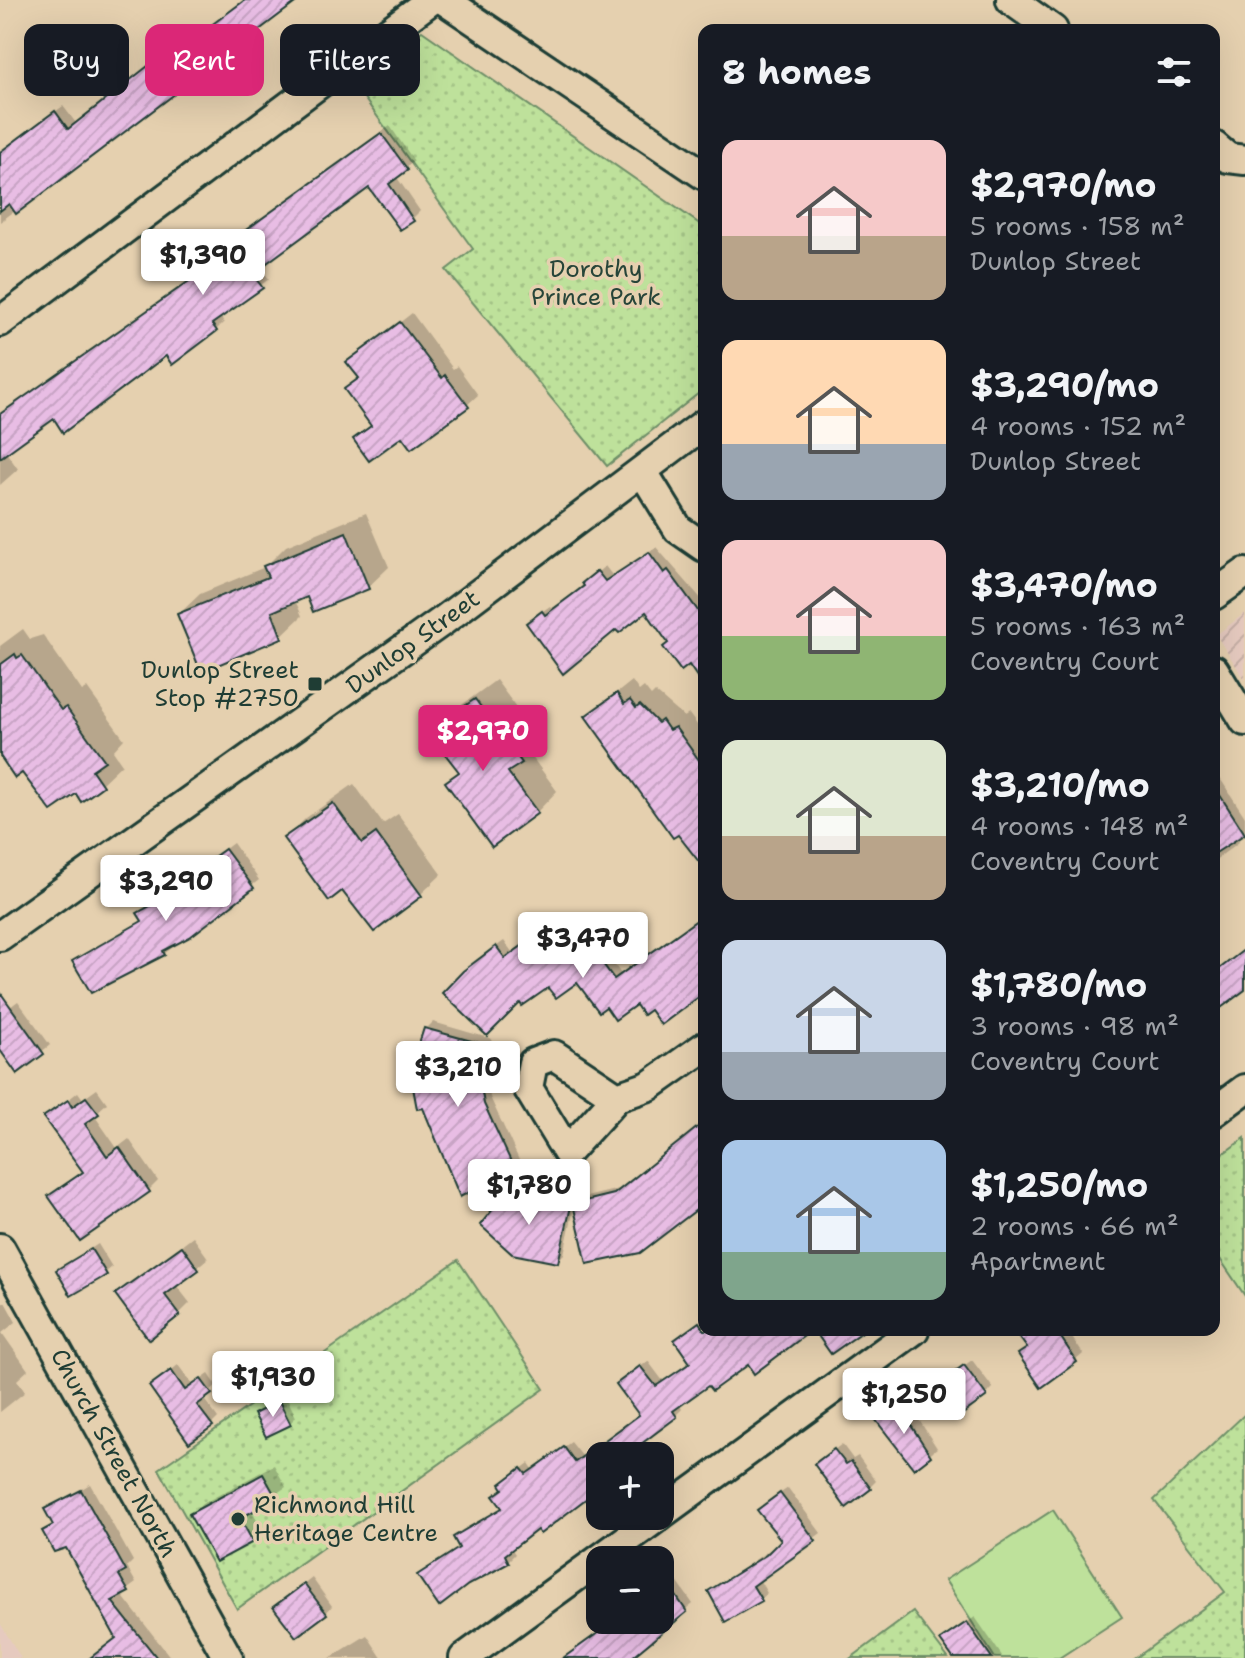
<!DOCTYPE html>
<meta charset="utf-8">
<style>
:root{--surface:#171b24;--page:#20242c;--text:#f1f3f6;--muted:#9ea1a6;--accent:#db2777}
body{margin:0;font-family:"Shantell Sans",sans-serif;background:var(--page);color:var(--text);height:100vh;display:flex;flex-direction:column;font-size:30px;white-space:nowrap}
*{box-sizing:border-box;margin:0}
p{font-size:26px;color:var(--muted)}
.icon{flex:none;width:44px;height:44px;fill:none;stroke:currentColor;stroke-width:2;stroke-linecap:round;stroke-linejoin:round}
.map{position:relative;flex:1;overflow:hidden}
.sheet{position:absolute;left:698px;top:24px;width:522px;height:1312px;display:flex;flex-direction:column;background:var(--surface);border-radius:16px;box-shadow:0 8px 32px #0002}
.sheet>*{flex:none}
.hud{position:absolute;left:24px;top:24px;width:554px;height:72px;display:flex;gap:16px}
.fabs{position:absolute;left:586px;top:1442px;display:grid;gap:16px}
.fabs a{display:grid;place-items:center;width:88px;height:88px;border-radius:16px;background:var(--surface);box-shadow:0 8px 32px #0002;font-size:40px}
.price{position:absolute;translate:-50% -68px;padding:0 18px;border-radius:8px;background:#fff;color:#222;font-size:26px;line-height:52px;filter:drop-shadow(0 2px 4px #0008)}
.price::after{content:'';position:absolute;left:50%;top:48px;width:24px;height:18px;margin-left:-12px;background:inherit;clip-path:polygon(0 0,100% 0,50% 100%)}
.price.selected{background:var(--accent);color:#fff}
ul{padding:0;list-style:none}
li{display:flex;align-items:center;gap:24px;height:200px;padding:0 24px}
li span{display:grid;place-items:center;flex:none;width:224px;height:160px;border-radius:16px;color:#555}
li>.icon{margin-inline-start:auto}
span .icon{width:96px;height:96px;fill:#fffc;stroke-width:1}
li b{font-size:34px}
h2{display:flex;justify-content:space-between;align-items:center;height:96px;padding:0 24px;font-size:34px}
.chip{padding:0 28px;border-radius:16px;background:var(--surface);box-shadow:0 8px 32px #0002;font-size:28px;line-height:72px}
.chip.selected{background:var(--accent);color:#fff}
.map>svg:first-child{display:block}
</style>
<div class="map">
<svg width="1245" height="1658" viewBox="0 0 1245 1658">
<defs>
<pattern id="industrial-furrows" width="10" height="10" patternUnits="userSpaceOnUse" patternTransform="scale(2)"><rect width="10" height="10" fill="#e6cabf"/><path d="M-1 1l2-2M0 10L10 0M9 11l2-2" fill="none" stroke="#c5aea5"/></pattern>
<pattern id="park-dots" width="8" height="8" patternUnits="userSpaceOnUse" patternTransform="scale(2)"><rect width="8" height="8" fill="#bee19b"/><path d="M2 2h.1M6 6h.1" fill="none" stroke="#a3c286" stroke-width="1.8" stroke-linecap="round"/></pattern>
<pattern id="building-hatch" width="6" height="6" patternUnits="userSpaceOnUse" patternTransform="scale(2)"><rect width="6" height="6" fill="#e8bde4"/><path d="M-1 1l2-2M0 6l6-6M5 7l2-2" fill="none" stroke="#c7a3c4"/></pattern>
</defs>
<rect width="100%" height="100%" fill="#e5d0af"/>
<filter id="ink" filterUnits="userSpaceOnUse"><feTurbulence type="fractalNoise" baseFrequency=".0125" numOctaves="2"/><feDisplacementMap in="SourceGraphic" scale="16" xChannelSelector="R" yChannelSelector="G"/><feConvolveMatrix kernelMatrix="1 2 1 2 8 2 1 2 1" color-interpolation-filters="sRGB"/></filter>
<g filter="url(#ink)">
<!-- built -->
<path fill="#e6cabf" d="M0 1623 21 1658H0Z"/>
<!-- industrial -->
<path fill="url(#industrial-furrows)" d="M1245 613V680L1216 635Z"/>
<!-- green -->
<path fill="#bee19b" stroke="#6e8f68" stroke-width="2" d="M1053 1510 1122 1617 1059 1658H995L945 1580Z"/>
<!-- park -->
<g fill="url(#park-dots)" stroke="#6e8f68" stroke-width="2">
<path d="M422 31 704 227V389L607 466 446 270 473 249 351 80Z"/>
<path d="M1245 1138V1296L1214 1250V1160Z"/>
<path d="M458 1260 544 1389 237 1609 159 1469Z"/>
<path d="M1245 1414V1658H1136L1225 1592 1154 1500Z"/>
<path d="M913 1612 948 1658H851Z"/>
</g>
<!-- shadow -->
<g fill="#0003">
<path d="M246 0H296L0 222V153L63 106 76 123 175 45 179 50Z"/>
<path d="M390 126 414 161 396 176 420 211 412 219 369 185 260 266 269 279 220 316 224 322 216 330 54 416 6 452 18 469 0 485V413L204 271 214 249 236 233 238 236Z"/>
<path d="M412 313 453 369 457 366 478 395 467 405 402 434 356 439 372 424 347 389 360 377 349 362Z"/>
<path d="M366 513 389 567 368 587 308 595 295 600 302 616 281 636 179 614 200 594 265 567 286 546Z"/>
<path d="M656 547 704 602V674L670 642 646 609 536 616 550 606 553 610 605 566 612 575Z"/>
<path d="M23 629 30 639 43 635 82 691 87 688 124 739 113 751 122 764 101 784 76 791 0 739V646Z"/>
<path d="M496 680 541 741 529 753 557 791 537 812 447 782 460 770 431 732 452 712Z"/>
<path d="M632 681 639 691 644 687 651 696 655 692 684 717 689 714 704 734V858L588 716Z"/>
<path d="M1214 769 1245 817V831L1236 837 1239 842 1214 861Z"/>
<path d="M354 784 383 824 398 814 442 874 421 894 374 929 343 889 286 838 306 818Z"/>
<path d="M233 843 259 880 164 954 75 961 143 920 140 914 146 907 191 882 205 864Z"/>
<path d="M704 915V991L606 1004 578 980 548 985 520 1000 444 993 472 964 504 941 513 953 541 932 557 956 591 931 621 974Z"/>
<path d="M18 1001 50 1045 17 1071 0 1050V1006L10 1007Z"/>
<path d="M433 1022 492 1039 484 1061 490 1097 519 1160 513 1167 426 1029Z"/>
<path d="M97 1089 107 1103 94 1115 117 1148 129 1139 158 1181 149 1190 51 1197 84 1171 45 1118 78 1092 83 1099Z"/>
<path d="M704 1123V1203L576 1204 582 1198 623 1188Z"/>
<path d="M515 1187 576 1199 564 1254 557 1261 508 1194Z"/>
<path d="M193 1237 208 1258 176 1285 190 1303 179 1314 118 1294Z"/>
<path d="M98 1244 112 1267 105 1273 59 1270Z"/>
<path d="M5 1302 16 1322 2 1333 28 1370 17 1380 25 1392 0 1412V1305Z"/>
<path d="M704 1319V1330H779L748 1363 708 1383 679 1404 682 1409 676 1415 633 1447 639 1456H600V1487L511 1548 515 1554 508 1561 426 1569 461 1546 456 1537 462 1530 503 1507 509 1478 529 1463 533 1469 571 1442 583 1457 641 1415 618 1384 648 1361 663 1381 692 1361 683 1333Z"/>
<path d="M1016 1330H1067L1083 1354 1076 1360 1020 1354 1028 1347Z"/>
<path d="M972 1360 993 1388 986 1395 947 1378Z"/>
<path d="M178 1365 193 1385 209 1374 217 1386 203 1398 218 1418 211 1425 151 1386Z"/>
<path d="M286 1396 296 1417 290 1423 257 1414Z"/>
<path d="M905 1398 937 1448 914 1466 878 1420Z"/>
<path d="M842 1444 853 1459 858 1456 876 1481 869 1488 823 1458Z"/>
<path d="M274 1465 286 1487 252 1510 262 1530 252 1540 192 1514 202 1504Z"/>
<path d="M90 1484 133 1561 127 1567 136 1583 121 1594 171 1658H115L117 1637 67 1546 45 1532 54 1523 47 1510Z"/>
<path d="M788 1488 821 1533 759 1579 767 1593 760 1599 710 1591 784 1540 766 1503Z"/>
<path d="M674 1577 693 1604 628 1658H567L617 1620H660V1588Z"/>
<path d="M312 1578 332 1606 326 1613 283 1601Z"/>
<path d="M975 1617 1002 1656 1000 1658H955L950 1634Z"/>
<path d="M367 1635 382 1658H330Z"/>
</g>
<!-- building -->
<g fill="url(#building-hatch)" stroke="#1f3d34" stroke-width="2">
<path d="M245 0H299L16 214 9 204 0 211V152L55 111 68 129 167 51 171 55Z"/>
<path d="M381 133 408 170 389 184 414 221 400 230 369 188 252 274 263 288 212 324 217 331 172 365 166 356 63 433 54 419 0 458V414L202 272 199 268 208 262 204 256 227 239 229 242Z"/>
<path d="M400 322 442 378 445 375 469 407 411 449 402 437 369 461 353 439 371 426 344 389 359 378 346 362Z"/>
<path d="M346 532 369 589 313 612 307 597 272 612 282 638 201 672 177 614 268 577 263 566Z"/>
<path d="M649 552 664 573 668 570 704 619V687L689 665 681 671 663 647 668 643 646 612 619 633 616 630 563 674 526 623 542 611 545 615 584 586 582 583 597 571 605 581Z"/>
<path d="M15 654 17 658 22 655 61 710 66 707 105 761 92 770 103 786 81 802 76 794 51 811 22 773 15 778 0 756V665Z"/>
<path d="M617 693 624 704 630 700 636 708 640 705 658 723 662 720 669 730 675 727 704 767V868L678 835 673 838 585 716Z"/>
<path d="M475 699 522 763 508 772 538 813 492 847 445 782 459 772 428 732Z"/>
<path d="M1214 786 1245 834 1214 854Z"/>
<path d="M333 803 362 843 376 833 422 896 374 932 342 891 329 901 283 838Z"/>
<path d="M225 849 254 888 190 937 163 951 165 955 91 993 72 961 142 921 137 913 190 884 187 880 198 873 196 870Z"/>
<path d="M704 915V993L661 1025 650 1010 643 1015 636 1005 615 1020 606 1007 599 1012 577 983 556 998 548 988 522 1006 520 1003 487 1036 442 993 463 971 496 946 505 958 533 938 550 961 583 936 614 979Z"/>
<path d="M1245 949V990L1214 1013V973Z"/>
<path d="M0 992 44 1054 17 1074 0 1050Z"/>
<path d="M424 1028 486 1045 478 1070 484 1104 514 1168 460 1197 423 1108 417 1109 410 1071Z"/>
<path d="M86 1097 99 1114 85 1124 107 1156 119 1147 150 1192 80 1241 48 1196 83 1172 43 1117 68 1100 72 1107Z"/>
<path d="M704 1122V1204L640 1253 587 1264 573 1204 614 1194Z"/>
<path d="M506 1193 571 1206 558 1263 512 1254 480 1225Z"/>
<path d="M182 1246 199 1270 165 1295 180 1315 149 1340 115 1294Z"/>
<path d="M91 1249 107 1275 71 1296 56 1270Z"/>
<path d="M699 1322 704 1330H812L754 1374 748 1365 712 1391 708 1386 673 1411 677 1417 625 1456H600V1488L540 1534 537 1530 505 1555 509 1563 468 1585 439 1607 417 1575 459 1548 453 1537 502 1508 493 1496 503 1489 500 1484 521 1468 526 1474 564 1447 575 1462 639 1415 616 1384 640 1366 656 1386 690 1363 674 1340Z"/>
<path d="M814 1330H865L831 1354Z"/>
<path d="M1014 1330H1056L1077 1362 1041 1388 1018 1354 1027 1348Z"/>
<path d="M964 1365 987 1396 960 1416 938 1384Z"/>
<path d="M171 1370 185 1390 201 1379 212 1394 197 1405 213 1426 189 1443 149 1386Z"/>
<path d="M279 1401 291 1425 266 1437 254 1414Z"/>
<path d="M897 1404 931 1456 914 1469 875 1419Z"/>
<path d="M834 1449 846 1464 851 1461 871 1489 846 1508 814 1464Z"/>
<path d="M263 1474 277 1499 240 1518 253 1542 216 1562 189 1514Z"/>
<path d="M81 1490 126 1571 119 1575 129 1592 112 1601 157 1658H90L116 1638 66 1548 54 1552 42 1531 53 1525 44 1509Z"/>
<path d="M780 1493 816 1541 753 1586 762 1601 725 1622 708 1591 766 1555 781 1540 757 1510Z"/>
<path d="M660 1572 687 1612 631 1658H563L616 1620H660Z"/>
<path d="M304 1584 327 1614 296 1637 273 1607Z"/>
<path d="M967 1622 992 1658H953L940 1640Z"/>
</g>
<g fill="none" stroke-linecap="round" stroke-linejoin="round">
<defs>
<g id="minor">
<path d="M444 0 704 175"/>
<path d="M1011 0 1053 30"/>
<path d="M1214 146 1228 158 1245 160"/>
<path d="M0 322 431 0"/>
<path d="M643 472 678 529 704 547"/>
<path d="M1214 595 1245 573"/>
<path d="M1214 670 1245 721"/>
<path d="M0 936 444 620 704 424"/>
<path d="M617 1097 554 1055 533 1063 528 1088 567 1152 617 1097 649 1086 704 1047"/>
<path d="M1214 1112 1245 1089"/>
<path d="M0 1248 228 1658"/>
<path d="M660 1515 914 1330"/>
<path d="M464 1658 659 1516"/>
</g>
</defs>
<!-- minor casing -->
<use href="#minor" stroke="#1f3d34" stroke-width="34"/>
<!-- minor -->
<use href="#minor" stroke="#e5d0af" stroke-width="28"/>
</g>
</g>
<!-- markers -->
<g fill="#1f3d34" stroke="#e5d0af" stroke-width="3">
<rect x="307" y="676" width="16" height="16" rx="4"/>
<circle cx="238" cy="1519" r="8"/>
</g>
<g text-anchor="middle" stroke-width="7" stroke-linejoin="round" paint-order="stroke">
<!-- park labels -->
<g font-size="24" fill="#274539" stroke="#e5d0af">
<text x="596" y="277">Dorothy<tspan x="596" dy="28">Prince Park</tspan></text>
</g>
<!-- street labels -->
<g font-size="24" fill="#1f3d34" stroke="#e5d0af">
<text transform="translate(413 642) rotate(-36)" y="8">Dunlop Street</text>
<text transform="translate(114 1453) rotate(61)" y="8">Church Street North</text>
</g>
<!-- poi labels -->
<g font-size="24" fill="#1f3d34" stroke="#e5d0af" text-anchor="end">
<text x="299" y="678">Dunlop Street<tspan x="299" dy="28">Stop #2750</tspan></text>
<text x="254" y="1513" text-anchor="start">Richmond Hill<tspan x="254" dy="28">Heritage Centre</tspan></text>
</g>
</g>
</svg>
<div class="fabs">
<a>+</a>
<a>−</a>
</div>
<b class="price" style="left:203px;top:297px">$1,390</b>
<b class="price selected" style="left:483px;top:773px">$2,970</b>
<b class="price" style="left:166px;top:923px">$3,290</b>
<b class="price" style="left:583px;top:980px">$3,470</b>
<b class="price" style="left:458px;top:1109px">$3,210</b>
<b class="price" style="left:529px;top:1227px">$1,780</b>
<b class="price" style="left:273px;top:1419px">$1,930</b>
<b class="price" style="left:904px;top:1436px">$1,250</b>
<div class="hud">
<a class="chip">Buy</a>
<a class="chip selected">Rent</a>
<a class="chip">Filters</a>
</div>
<section class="sheet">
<h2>8 homes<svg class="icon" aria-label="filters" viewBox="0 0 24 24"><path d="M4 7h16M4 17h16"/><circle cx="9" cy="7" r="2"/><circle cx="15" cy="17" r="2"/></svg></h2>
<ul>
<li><span style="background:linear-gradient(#f6c9c9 60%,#b9a48a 0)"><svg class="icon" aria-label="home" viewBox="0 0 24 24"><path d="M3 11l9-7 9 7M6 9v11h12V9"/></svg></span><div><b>$2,970/mo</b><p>5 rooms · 158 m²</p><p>Dunlop Street</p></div></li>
<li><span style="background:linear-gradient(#ffd9b3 65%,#9aa5b1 0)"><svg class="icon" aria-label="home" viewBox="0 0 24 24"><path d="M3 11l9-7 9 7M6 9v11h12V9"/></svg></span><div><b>$3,290/mo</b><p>4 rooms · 152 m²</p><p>Dunlop Street</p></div></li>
<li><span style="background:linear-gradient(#f6c9c9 60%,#8fb573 0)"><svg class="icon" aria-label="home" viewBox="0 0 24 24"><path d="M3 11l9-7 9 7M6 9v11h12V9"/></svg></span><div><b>$3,470/mo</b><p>5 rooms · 163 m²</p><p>Coventry Court</p></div></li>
<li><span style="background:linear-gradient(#dfe7d0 60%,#b9a48a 0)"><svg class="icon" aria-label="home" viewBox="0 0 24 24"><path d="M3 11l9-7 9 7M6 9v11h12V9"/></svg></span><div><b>$3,210/mo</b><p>4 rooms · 148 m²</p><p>Coventry Court</p></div></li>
<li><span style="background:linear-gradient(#c9d6e8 70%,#9aa5b1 0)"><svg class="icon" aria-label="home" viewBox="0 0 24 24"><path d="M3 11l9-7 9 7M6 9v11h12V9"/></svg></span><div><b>$1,780/mo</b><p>3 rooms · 98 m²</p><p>Coventry Court</p></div></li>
<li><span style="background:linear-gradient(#a9c7e8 70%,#7fa58c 0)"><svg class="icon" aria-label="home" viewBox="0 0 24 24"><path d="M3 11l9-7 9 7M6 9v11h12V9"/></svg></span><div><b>$1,250/mo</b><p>2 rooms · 66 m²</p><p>Apartment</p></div></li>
</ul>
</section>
</div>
